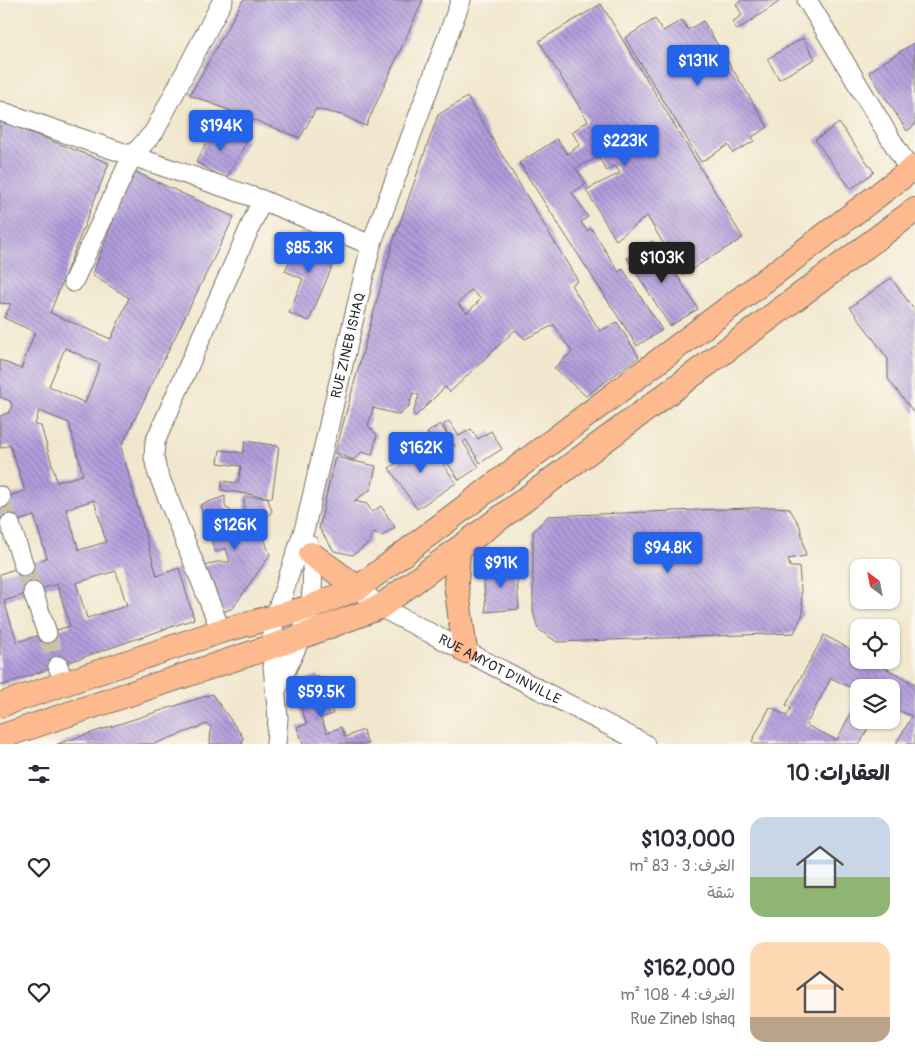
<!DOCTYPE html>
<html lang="ar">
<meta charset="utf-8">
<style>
:root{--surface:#fff;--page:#f7f7f7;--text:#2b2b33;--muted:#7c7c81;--accent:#2563eb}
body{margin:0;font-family:Pangolin,"Playpen Sans Arabic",sans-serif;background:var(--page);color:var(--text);direction:rtl;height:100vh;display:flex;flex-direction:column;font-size:19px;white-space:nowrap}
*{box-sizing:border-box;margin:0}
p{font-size:16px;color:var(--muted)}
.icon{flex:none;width:28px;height:28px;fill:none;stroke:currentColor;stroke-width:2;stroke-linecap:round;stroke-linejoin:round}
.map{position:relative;height:744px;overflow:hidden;direction:ltr}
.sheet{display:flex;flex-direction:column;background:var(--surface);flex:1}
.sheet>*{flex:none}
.needle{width:32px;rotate:328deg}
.tools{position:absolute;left:850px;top:559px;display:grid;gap:10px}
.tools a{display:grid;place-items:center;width:50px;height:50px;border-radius:10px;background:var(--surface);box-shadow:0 1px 4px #0004;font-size:25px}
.price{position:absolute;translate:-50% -42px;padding:0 11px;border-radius:5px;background:var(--accent);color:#fff;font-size:16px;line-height:32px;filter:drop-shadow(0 1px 2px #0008)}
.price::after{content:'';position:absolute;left:50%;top:30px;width:15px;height:11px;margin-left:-8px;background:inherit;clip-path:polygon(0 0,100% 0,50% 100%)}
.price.active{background:#222;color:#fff}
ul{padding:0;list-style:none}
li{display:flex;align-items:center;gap:15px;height:125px;padding:0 25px}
li span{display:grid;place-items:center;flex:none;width:140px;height:100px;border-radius:15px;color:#555}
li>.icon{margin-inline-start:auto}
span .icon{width:60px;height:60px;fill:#fffc;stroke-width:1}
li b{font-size:21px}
h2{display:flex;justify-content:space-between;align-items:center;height:60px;padding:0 25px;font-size:21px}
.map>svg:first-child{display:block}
</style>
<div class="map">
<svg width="915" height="744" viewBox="0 0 915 744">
<defs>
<pattern id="building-back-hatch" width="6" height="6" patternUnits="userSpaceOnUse" patternTransform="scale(1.25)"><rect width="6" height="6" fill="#b09cdc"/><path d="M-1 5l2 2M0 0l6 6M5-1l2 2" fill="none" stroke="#8f7fb3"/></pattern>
</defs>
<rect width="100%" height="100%" fill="#fbf7ec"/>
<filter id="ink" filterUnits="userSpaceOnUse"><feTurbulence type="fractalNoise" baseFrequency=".02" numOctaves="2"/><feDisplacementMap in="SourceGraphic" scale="10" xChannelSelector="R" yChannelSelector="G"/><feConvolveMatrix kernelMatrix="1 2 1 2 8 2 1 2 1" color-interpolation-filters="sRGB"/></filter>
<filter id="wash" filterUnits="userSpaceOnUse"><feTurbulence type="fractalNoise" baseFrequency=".0096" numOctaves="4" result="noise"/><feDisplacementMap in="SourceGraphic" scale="20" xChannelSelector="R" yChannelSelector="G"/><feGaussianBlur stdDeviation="1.12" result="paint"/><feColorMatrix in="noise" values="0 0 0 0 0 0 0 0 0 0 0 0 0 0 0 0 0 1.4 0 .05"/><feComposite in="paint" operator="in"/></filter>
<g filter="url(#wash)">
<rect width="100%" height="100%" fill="#f2e7ce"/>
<g id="blocks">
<!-- building -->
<g fill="url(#building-back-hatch)" fill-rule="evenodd">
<path d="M243 0H423L366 126 342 115 316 109 300 138 190 95Z"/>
<path d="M742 0H778L779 2 737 30 732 22 742 15 736 4Z"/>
<path d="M601 4 743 238 682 275 647 216 616 240 586 190 620 173 615 165 607 171 598 157 576 168 586 184 572 193 588 217 581 222 587 231 591 228 619 272 623 269 662 330 637 346 519 163 557 139 567 154 580 145 572 132 588 121 539 41Z"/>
<path d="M655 19 663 31 682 20 688 30 703 21 768 127 752 137 754 141 733 153 728 145 701 162 625 38Z"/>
<path d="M803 38 815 59 779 79 767 59Z"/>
<path d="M915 42V125L907 131 869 72Z"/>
<path d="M467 97 578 281 571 285 600 331 617 322 639 357 586 396 554 368 572 352 554 325 525 339 515 330 450 392 445 387 416 416 413 414 419 395 413 393 409 406 400 415 373 408 368 426 377 435 372 455 362 452 353 460 335 453 393 242 438 115ZM471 290 481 299 467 313 458 304Z"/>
<path d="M0 121 109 163 50 313 111 339 129 298 92 275 133 171 234 217 121 447 157 576 179 568 194 619 0 686V574L47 558 34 516 0 527V499L25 491 10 445 0 448V416L10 412 12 406 10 401 0 397V360L21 369 35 332 4 318 11 304 0 303ZM65 348 100 364 85 403 49 386ZM39 411 69 423 83 475 57 482 41 426 35 425ZM94 500 106 542 79 550 66 509ZM116 571 127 606 87 618 76 583ZM57 584 70 626 17 642 4 601Z"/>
<path d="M839 123 874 172 851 189 815 140Z"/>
<path d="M216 125 247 141 226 179 196 162Z"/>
<path d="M301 233 325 243 323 249 337 255 309 321 289 313 303 279 285 271Z"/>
<path d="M652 241 668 266 670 264 698 309 670 326 627 258Z"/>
<path d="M891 278 915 311V414L888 379V359L850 307Z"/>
<path d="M449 421 459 436 471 429 478 439 491 431 502 449 480 463 466 440 463 442 479 467 459 480 427 433 440 424 455 447 443 425Z"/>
<path d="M412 439 422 453 432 447 456 483 417 509 389 468 402 459 396 450Z"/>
<path d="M245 441 279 446 272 498 221 490 222 481 238 483 241 466 218 463 220 450 243 453Z"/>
<path d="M335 457 376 466 371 489 354 501 367 504 372 512 381 506 395 527 382 536 372 533 369 543 353 555 334 551 319 528Z"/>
<path d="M225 496V507L231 511 234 520 225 523 232 527 236 542 244 532V497H267L272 511 266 519V532L263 535 270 555 233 608 215 615 199 568 216 562H230L226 548 215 552 200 505Z"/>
<path d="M773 507 789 508 800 526 806 556 788 559 790 567H799L803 614 794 633 557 642 538 629 533 612V532L548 516Z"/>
<path d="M516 565 519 609 486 612 483 568Z"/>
<path d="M824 635 859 654V660H871L915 684V744H896L912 716 891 708V688H859V692L831 678 806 725 837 740 859 697V720H872L860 744H754L752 741 770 707 787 716 791 708 786 705Z"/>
<path d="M318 675 333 714 321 718 327 733 341 727 345 737 363 730 368 744H303L297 727 307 724 295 693 307 689 304 680Z"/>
<path d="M212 694 243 737 242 744H210L211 727 207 724 154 744H57Z"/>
</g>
</g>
</g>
<g filter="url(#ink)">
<use href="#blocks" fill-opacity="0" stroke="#716d64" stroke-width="1"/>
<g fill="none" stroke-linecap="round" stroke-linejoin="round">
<!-- minor-tunnel -->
<g stroke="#cac1ad" stroke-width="19" stroke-dasharray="19 9" stroke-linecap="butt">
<path d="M1 498 10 524"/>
<path d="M24 566 33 592"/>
<path d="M47 633 58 666"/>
</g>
<defs>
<g id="minor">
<path d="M807 0 910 171"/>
<path d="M0 111 262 200 371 245"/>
<path d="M73 282 132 156 154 132 223 0"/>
<path d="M0 496 1 498"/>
<path d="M10 524 24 566"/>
<path id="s1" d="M358 588 380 607 645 744"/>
<path d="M33 592 47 633"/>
<path d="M221 631 157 471 154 457 155 442 262 200"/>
<path d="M58 666 64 683"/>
<path d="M276 690C301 639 321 604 309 545"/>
<path id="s2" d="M276 744 278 718 271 645 275 617 305 527 371 245 461 0"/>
</g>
<g id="major">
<path d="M458 549 456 584 465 651"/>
<path d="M311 554 358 588"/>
<path d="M0 705 221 631 311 607 358 588 915 167"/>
<path d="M0 737 303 636 380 607 915 210"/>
</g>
</defs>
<!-- minor casing -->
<use href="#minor" stroke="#716d64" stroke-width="21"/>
<!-- major casing -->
<use href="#major" stroke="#716d64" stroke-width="26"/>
<!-- minor -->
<use href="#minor" stroke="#fff" stroke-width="19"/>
<!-- major -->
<use href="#major" stroke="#fcba8e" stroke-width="24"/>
</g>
</g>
<g text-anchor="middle" stroke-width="4" stroke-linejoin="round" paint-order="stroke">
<!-- street labels -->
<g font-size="14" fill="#2b2b2b" stroke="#fbf7ec">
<text dy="5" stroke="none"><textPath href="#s2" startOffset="409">RUE ZINEB ISHAQ</textPath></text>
<text dy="5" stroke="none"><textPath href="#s1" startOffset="164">RUE AMYOT D'INVILLE</textPath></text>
</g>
</g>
</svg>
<div class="tools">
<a><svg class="needle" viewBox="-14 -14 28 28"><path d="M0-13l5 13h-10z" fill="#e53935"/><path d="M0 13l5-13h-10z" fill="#7c7c81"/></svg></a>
<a><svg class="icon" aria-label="locate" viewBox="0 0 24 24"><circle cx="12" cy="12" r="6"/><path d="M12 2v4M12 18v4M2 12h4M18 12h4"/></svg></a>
<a><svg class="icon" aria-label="layers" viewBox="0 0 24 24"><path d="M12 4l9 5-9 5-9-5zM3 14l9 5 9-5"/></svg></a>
</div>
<b class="price" style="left:698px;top:87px">$131K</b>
<b class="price" style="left:221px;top:152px">$194K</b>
<b class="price" style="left:625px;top:167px">$223K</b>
<b class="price" style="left:309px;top:274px">$85.3K</b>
<b class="price active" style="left:662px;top:284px">$103K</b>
<b class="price" style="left:421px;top:474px">$162K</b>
<b class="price" style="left:235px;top:551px">$126K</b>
<b class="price" style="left:668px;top:574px">$94.8K</b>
<b class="price" style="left:501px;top:589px">$91K</b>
<b class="price" style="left:321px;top:718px">$59.5K</b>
</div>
<section class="sheet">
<h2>العقارات: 10<svg class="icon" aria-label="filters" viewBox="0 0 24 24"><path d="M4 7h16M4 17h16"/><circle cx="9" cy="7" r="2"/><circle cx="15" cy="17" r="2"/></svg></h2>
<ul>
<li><span style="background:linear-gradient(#c9d6e8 60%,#8fb573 0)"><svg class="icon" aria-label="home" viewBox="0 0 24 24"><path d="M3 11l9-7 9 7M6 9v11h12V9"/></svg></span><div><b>$103,000</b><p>الغرف: 3 · 83 m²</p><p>شقة</p></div><svg class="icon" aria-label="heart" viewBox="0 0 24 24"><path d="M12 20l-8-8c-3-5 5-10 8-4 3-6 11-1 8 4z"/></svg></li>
<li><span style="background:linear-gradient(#ffd9b3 75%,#b9a48a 0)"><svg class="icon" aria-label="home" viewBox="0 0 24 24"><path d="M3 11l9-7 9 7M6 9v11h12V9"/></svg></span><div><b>$162,000</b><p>الغرف: 4 · 108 m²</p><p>Rue Zineb Ishaq</p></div><svg class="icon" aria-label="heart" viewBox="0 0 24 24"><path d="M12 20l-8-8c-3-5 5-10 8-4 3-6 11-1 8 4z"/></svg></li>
</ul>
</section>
